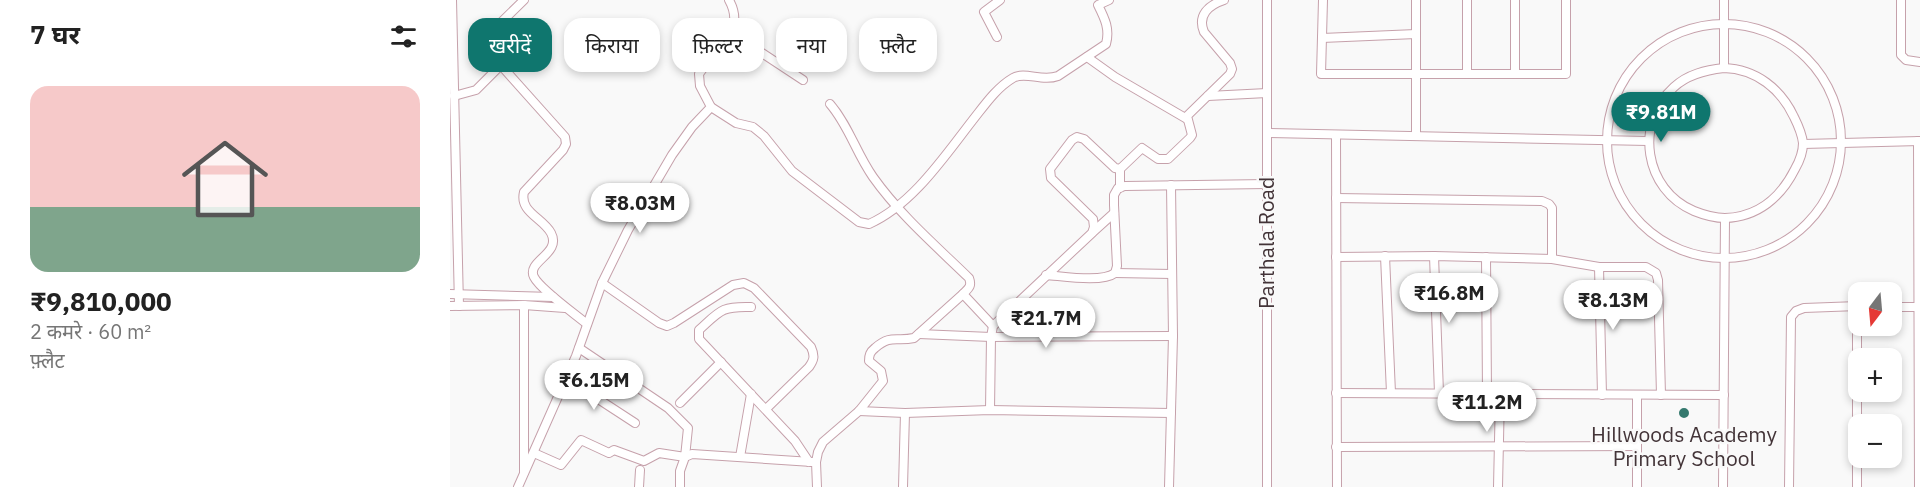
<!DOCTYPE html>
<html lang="hi">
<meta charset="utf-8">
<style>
:root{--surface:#fff;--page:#f2f2f2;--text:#222;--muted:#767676;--line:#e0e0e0;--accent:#0f766e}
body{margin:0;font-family:"IBM Plex Sans","Noto Sans Devanagari",sans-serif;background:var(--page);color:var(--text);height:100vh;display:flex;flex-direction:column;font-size:22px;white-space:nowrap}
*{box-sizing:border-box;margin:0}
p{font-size:20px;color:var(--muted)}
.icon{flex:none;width:33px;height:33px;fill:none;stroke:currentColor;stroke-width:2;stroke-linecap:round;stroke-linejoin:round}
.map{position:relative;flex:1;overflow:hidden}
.drawer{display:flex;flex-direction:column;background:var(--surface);width:450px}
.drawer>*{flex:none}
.hud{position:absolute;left:18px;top:18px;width:570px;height:54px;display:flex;gap:12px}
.needle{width:39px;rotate:196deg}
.buttons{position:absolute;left:1398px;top:282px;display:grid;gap:12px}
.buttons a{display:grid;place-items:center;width:54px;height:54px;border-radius:12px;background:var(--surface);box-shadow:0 3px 9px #0003;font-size:30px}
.price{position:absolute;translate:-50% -51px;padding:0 14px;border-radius:21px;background:#fff;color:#222;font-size:20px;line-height:39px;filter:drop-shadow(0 2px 3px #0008)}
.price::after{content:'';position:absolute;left:50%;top:36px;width:18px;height:14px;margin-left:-9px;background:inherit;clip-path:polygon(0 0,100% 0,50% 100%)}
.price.selected{background:var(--accent);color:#fff}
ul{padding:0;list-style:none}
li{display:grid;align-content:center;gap:12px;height:318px;padding:0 30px}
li+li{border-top:2px solid var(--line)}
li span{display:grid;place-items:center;height:186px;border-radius:18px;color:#555}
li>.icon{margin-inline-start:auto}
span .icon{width:108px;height:108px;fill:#fffc;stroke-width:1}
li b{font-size:26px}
h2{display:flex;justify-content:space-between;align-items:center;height:72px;padding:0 30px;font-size:26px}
.chip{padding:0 21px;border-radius:18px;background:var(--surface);box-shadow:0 3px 9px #0003;font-size:21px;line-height:54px}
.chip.selected{background:var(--accent);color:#fff}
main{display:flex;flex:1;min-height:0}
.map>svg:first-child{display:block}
</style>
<main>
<section class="drawer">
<h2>7 घर<svg class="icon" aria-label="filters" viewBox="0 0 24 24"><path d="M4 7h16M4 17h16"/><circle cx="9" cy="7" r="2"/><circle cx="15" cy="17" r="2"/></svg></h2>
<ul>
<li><span style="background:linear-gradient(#f6c9c9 65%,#7fa58c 0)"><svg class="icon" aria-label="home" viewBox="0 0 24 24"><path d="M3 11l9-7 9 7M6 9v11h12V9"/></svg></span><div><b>₹9,810,000</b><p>2 कमरे · 60 m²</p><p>फ़्लैट</p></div></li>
</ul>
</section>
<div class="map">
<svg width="1470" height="487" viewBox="0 0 1470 487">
<rect width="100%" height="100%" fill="#f9f9f9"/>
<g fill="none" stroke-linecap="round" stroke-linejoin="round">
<defs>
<g id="minor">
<path d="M2 0 9 306"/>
<path d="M74 0 38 35C35 42 36 46 40 53L115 137 116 144 113 150 74 192C69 212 93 218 101 233 112 254 76 261 84 277 90 289 125 314 137 324"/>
<path d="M873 0 871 74H1116V0"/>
<path d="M966 0V136"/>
<path d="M1017 0V74"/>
<path d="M1274 0V68"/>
<path d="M1451 0V55L1456 60 1470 62"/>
<path d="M285 22 292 36 300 45 353 80"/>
<circle cx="1274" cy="141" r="117"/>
<path d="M547 37 534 12 550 0"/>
<path d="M872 38 966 34"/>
<path d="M637 57 665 77 737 119"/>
<path d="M1274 68C1306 69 1331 89 1344 117 1348 125 1352 134 1353 143 1353 151 1349 162 1345 169 1331 197 1308 217 1275 218 1264 218 1254 215 1244 211 1194 190 1184 123 1224 87 1238 74 1256 70 1274 68Z"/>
<path d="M1065 74V0"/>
<path d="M4 96 26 90 51 65"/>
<path d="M758 96 817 93"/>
<path d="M261 107 286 123 303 127 314 136 342 171 409 222 419 224C462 205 494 157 522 121 534 106 546 88 563 78 575 71 592 82 608 76L656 44C660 29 655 19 648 5L659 0"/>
<path d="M817 133 1198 141"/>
<path d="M886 135 887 487"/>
<path d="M1468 141 1469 487"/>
<path d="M1353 144 1470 141"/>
<path d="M670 169V188"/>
<path d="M886 198 1092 201 1099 204 1102 208V259"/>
<path d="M643 232 664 213"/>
<path d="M935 256 941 393"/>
<path d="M984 256 989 393"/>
<path d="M886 257 984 256 1102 259 1149 267H1196L1206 273 1208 280 1211 395"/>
<path d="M1036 257 1037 394"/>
<path d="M1149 267 1152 395"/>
<path d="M665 273 722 274"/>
<path d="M596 275C612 276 652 283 665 273L667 266 664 205V195L668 188 675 186 817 184"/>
<path d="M152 283 209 323 217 326 224 323 283 285 294 283 304 288 361 347C365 356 364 360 359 367L316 409"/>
<path d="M0 294 103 297"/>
<path d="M513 294 543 326"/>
<path d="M0 306 74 305 115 308"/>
<path d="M1407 306V487"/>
<path d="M301 307C271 306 270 311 249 330V339L345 441 359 462"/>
<path d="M1442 307H1469"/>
<path d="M469 334 541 337 723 336"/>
<path d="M116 378 185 423"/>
<path d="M886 393 1274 395"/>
<path d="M230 403 271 362"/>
<path d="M540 410 541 337 543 326 642 233 644 227 643 219 601 178 600 169 622 140 627 137 634 139 665 168 670 169 692 148 708 159H718L740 138 742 135 737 116 780 74 782 69 780 63 754 32C747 15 759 5 774 0"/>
<path d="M409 411 455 413 540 410 721 413"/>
<path d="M886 447 1187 446"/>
<path d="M84 453 111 465 131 440 159 453 164 450 194 461 209 453 235 457 238 428 218 408 129 348"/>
<path d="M290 457 301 394"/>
<path d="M74 472V305"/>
<path d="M68 487 126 356 152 283 178 230 222 155 242 127 261 107 250 86 249 74C265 50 297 32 279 0"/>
<path d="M189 487 190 470"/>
<path d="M230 487V471L235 457 242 454 362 462"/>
<path d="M367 487 366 462 368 452 373 442 409 411 433 381 431 371 419 361C419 355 420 352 425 348 441 334 446 342 464 338L513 294C519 288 522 286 519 278 485 245 450 215 423 177 406 153 399 126 380 104"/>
<path d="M453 487 455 413"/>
<path d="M719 487 723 336 721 185"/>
<path d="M817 487V0"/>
<path d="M1048 487 1050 394"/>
<path d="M1187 487V395"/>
<path d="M1273 487 1275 218"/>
<path d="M1339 487 1341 317 1346 311 1354 308 1408 306"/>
</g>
</defs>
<!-- minor casing -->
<use href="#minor" stroke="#c6a1ab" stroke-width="10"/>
<!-- minor -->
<use href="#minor" stroke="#fff" stroke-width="8"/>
</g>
<!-- markers -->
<circle fill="#35796e" stroke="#f9f9f9" stroke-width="2" cx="1234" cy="413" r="6"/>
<g text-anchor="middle" stroke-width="5" stroke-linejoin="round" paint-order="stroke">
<!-- street labels -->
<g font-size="21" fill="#433438" stroke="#f9f9f9">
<text transform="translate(817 243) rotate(-90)" y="7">Parthala Road</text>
</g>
<!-- poi labels -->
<g font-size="21" fill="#433438" stroke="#f9f9f9">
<text x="1234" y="442">Hillwoods Academy<tspan x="1234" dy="24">Primary School</tspan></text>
</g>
</g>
</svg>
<div class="buttons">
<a><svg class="needle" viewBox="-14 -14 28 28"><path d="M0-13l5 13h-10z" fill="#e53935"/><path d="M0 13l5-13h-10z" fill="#767676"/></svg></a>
<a>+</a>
<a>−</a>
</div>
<b class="price selected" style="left:1211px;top:143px">₹9.81M</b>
<b class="price" style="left:190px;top:234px">₹8.03M</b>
<b class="price" style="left:999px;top:324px">₹16.8M</b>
<b class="price" style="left:1163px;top:331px">₹8.13M</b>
<b class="price" style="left:596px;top:349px">₹21.7M</b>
<b class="price" style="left:144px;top:411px">₹6.15M</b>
<b class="price" style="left:1037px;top:433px">₹11.2M</b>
<div class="hud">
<a class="chip selected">खरीदें</a>
<a class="chip">किराया</a>
<a class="chip">फ़िल्टर</a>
<a class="chip">नया</a>
<a class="chip">फ़्लैट</a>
</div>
</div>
</main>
